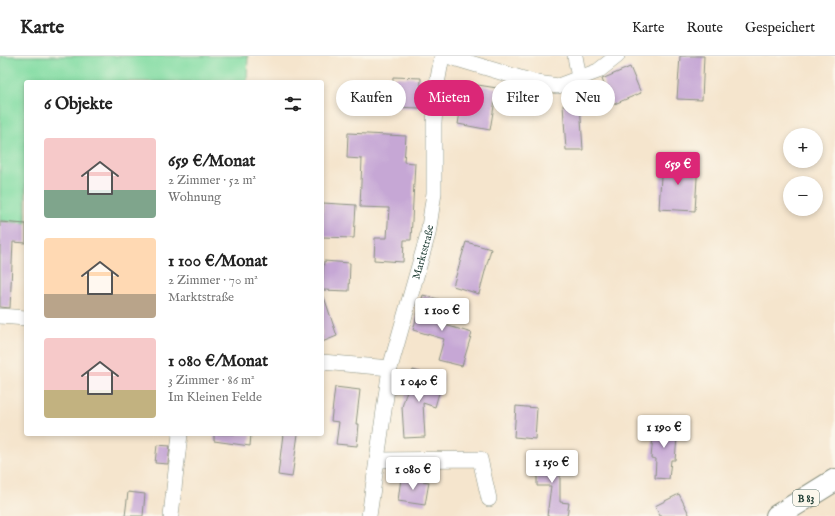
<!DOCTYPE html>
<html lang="de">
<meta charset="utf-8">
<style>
:root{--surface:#fff;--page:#f2f2f2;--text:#222;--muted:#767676;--line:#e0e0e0;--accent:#db2777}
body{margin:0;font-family:"IM FELL English",serif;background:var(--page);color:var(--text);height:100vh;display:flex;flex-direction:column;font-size:15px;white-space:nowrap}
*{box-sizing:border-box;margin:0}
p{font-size:13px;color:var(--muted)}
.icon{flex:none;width:22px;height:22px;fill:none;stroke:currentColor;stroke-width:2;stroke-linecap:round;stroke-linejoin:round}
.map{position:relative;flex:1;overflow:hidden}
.drawer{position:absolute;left:24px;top:24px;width:300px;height:356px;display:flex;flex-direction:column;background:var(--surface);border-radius:4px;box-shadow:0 2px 6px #0003}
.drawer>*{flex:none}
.banner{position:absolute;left:336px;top:24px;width:380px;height:36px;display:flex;gap:8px}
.tools{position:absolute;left:783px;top:72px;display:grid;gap:8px}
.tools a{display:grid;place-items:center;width:40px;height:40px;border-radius:50%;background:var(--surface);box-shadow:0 2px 6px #0003;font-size:20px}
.price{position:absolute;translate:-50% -34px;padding:0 9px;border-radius:4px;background:#fff;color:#222;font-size:13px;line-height:26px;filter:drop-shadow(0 1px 2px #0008)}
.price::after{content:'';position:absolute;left:50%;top:24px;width:12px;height:9px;margin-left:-6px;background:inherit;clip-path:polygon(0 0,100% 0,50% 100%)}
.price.on{background:var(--accent);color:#fff}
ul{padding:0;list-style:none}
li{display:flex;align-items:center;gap:12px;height:100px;padding:0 20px}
li span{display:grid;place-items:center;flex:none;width:112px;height:80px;border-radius:4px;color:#555}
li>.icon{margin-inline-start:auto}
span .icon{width:48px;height:48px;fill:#fffc;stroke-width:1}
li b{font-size:17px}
h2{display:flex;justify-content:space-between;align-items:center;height:48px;padding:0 20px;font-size:17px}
.pill{padding:0 14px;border-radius:18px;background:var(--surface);box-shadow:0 2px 6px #0003;font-size:14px;line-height:36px}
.pill.on{background:var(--accent);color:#fff}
header{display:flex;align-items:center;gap:24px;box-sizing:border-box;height:56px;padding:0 20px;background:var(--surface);border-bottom:1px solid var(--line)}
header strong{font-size:19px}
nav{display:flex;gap:22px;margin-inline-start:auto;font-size:14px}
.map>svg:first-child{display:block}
</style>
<header>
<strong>Karte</strong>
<nav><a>Karte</a><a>Route</a><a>Gespeichert</a></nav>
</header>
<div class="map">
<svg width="835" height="460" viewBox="0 0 835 460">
<rect width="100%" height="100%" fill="#fbf7ec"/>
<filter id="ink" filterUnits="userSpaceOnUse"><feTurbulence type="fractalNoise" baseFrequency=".025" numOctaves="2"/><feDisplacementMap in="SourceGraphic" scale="8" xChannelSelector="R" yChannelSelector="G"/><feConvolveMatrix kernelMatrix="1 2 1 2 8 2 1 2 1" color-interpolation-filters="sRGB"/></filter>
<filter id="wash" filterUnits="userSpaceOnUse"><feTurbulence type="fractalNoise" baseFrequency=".012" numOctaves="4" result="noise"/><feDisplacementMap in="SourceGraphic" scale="16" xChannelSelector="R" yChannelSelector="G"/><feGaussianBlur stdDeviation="0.9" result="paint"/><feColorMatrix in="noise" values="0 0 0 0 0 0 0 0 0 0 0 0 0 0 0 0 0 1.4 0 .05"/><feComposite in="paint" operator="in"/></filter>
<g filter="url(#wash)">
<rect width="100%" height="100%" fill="#f5e5cd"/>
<!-- green -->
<path fill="#81dca2" stroke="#508c6b" d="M0 0H248L247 26H26V167L0 165Z"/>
<g id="blocks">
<!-- building -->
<g fill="#c6a7d5">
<path d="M680 0H704L702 44 677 43Z"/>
<path d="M630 11 641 37 612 49 602 23Z"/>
<path d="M393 21 421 22 420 52 392 51Z"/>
<path d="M465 27 497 32 490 74 458 68Z"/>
<path d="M580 48 583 94H566L563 49Z"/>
<path d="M348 77 406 80 404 106 415 107 411 184H404L403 206 374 204 375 182H387L389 152 360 151 362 103 347 102Z"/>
<path d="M662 104 698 106 695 155 659 153Z"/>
<path d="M323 147 356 149 354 182 322 181Z"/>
<path d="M0 166 26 168V187L13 186 10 252 0 251Z"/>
<path d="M466 186 491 193 479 238 453 230Z"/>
<path d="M324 205 350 207 349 235 322 234Z"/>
<path d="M423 239 441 244 435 266 472 277 462 310 438 304 444 283 413 274Z"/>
<path d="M324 241 337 280 322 286V242Z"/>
<path d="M413 314 443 323 435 351 423 347 425 381 404 382 402 351Z"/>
<path d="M335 331 360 334 356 368H359L357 390 336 388 339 366 331 365Z"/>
<path d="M516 350 537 352 535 383 514 381Z"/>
<path d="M654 369 678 371 675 404H671L669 423 655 422 656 403 651 402Z"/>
<path d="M214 378H251L250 390 214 385Z"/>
<path d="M283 378H298L292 421 278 419Z"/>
<path d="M157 389 170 390 168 408 155 407Z"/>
<path d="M537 400H560V446L569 447 567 460H547L551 430H537Z"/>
<path d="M401 422 429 426 425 449 398 445Z"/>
<path d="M128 436 145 438 143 460H125Z"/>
<path d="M679 438 690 460H660L655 450Z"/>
</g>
</g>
</g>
<g filter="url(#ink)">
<use href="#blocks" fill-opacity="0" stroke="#8a9180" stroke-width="1"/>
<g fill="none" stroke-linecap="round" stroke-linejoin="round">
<defs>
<g id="street">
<path d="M447 0 537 27 558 30 598 15 617 0"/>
<path d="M575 0 579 22"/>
<path d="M0 260 26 262"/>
<path d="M322 306 390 312"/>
<path d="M377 404 480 403 489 443"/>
<path d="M171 460 180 378"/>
<path id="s1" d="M369 460 390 312 428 178 434 137V67L437 28 442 0"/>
</g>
<path id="primary" d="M777 460 835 424"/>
</defs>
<!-- street casing -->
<use href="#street" stroke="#8a9180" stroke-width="16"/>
<!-- primary casing -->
<use href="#primary" stroke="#8a9180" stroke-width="24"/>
<!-- street -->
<use href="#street" stroke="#fff" stroke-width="15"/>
<!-- primary -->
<use href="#primary" stroke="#fff" stroke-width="22"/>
</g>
</g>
<g text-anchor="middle" stroke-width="3" stroke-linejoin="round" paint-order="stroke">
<!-- shield labels -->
<rect fill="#fbf7ec" stroke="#61756b" stroke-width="1" x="793" y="434" width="26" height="16" rx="3"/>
<g font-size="10" font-weight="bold" fill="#1f3d34">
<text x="806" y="446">B 83</text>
</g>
<!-- street labels -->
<g font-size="11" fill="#1f3d34" stroke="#fbf7ec">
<text dy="4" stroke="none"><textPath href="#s1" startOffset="270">Marktstraße</textPath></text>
</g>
</g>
</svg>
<div class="tools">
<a>+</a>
<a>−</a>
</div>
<b class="price on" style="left:678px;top:130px">659 €</b>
<b class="price" style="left:442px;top:276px">1 100 €</b>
<b class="price" style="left:419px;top:347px">1 040 €</b>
<b class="price" style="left:664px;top:393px">1 190 €</b>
<b class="price" style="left:552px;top:428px">1 150 €</b>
<b class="price" style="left:413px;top:435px">1 080 €</b>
<div class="banner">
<a class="pill">Kaufen</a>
<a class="pill on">Mieten</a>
<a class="pill">Filter</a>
<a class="pill">Neu</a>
</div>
<section class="drawer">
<h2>6 Objekte<svg class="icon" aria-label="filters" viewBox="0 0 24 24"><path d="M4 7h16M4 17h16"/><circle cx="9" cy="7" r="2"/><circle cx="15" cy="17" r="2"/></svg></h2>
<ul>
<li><span style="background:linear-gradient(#f6c9c9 65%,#7fa58c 0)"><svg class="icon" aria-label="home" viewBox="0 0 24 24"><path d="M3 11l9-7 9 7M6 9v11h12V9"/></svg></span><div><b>659 €/Monat</b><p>2 Zimmer · 52 m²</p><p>Wohnung</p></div></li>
<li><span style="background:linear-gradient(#ffd9b3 70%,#b9a48a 0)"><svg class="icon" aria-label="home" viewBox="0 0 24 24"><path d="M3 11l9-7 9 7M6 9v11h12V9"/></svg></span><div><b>1 100 €/Monat</b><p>2 Zimmer · 70 m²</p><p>Marktstraße</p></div></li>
<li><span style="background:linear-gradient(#f6c9c9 65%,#c2b280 0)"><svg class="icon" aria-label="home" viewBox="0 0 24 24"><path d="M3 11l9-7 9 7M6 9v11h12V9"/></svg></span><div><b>1 080 €/Monat</b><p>3 Zimmer · 86 m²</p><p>Im Kleinen Felde</p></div></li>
</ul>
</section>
</div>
